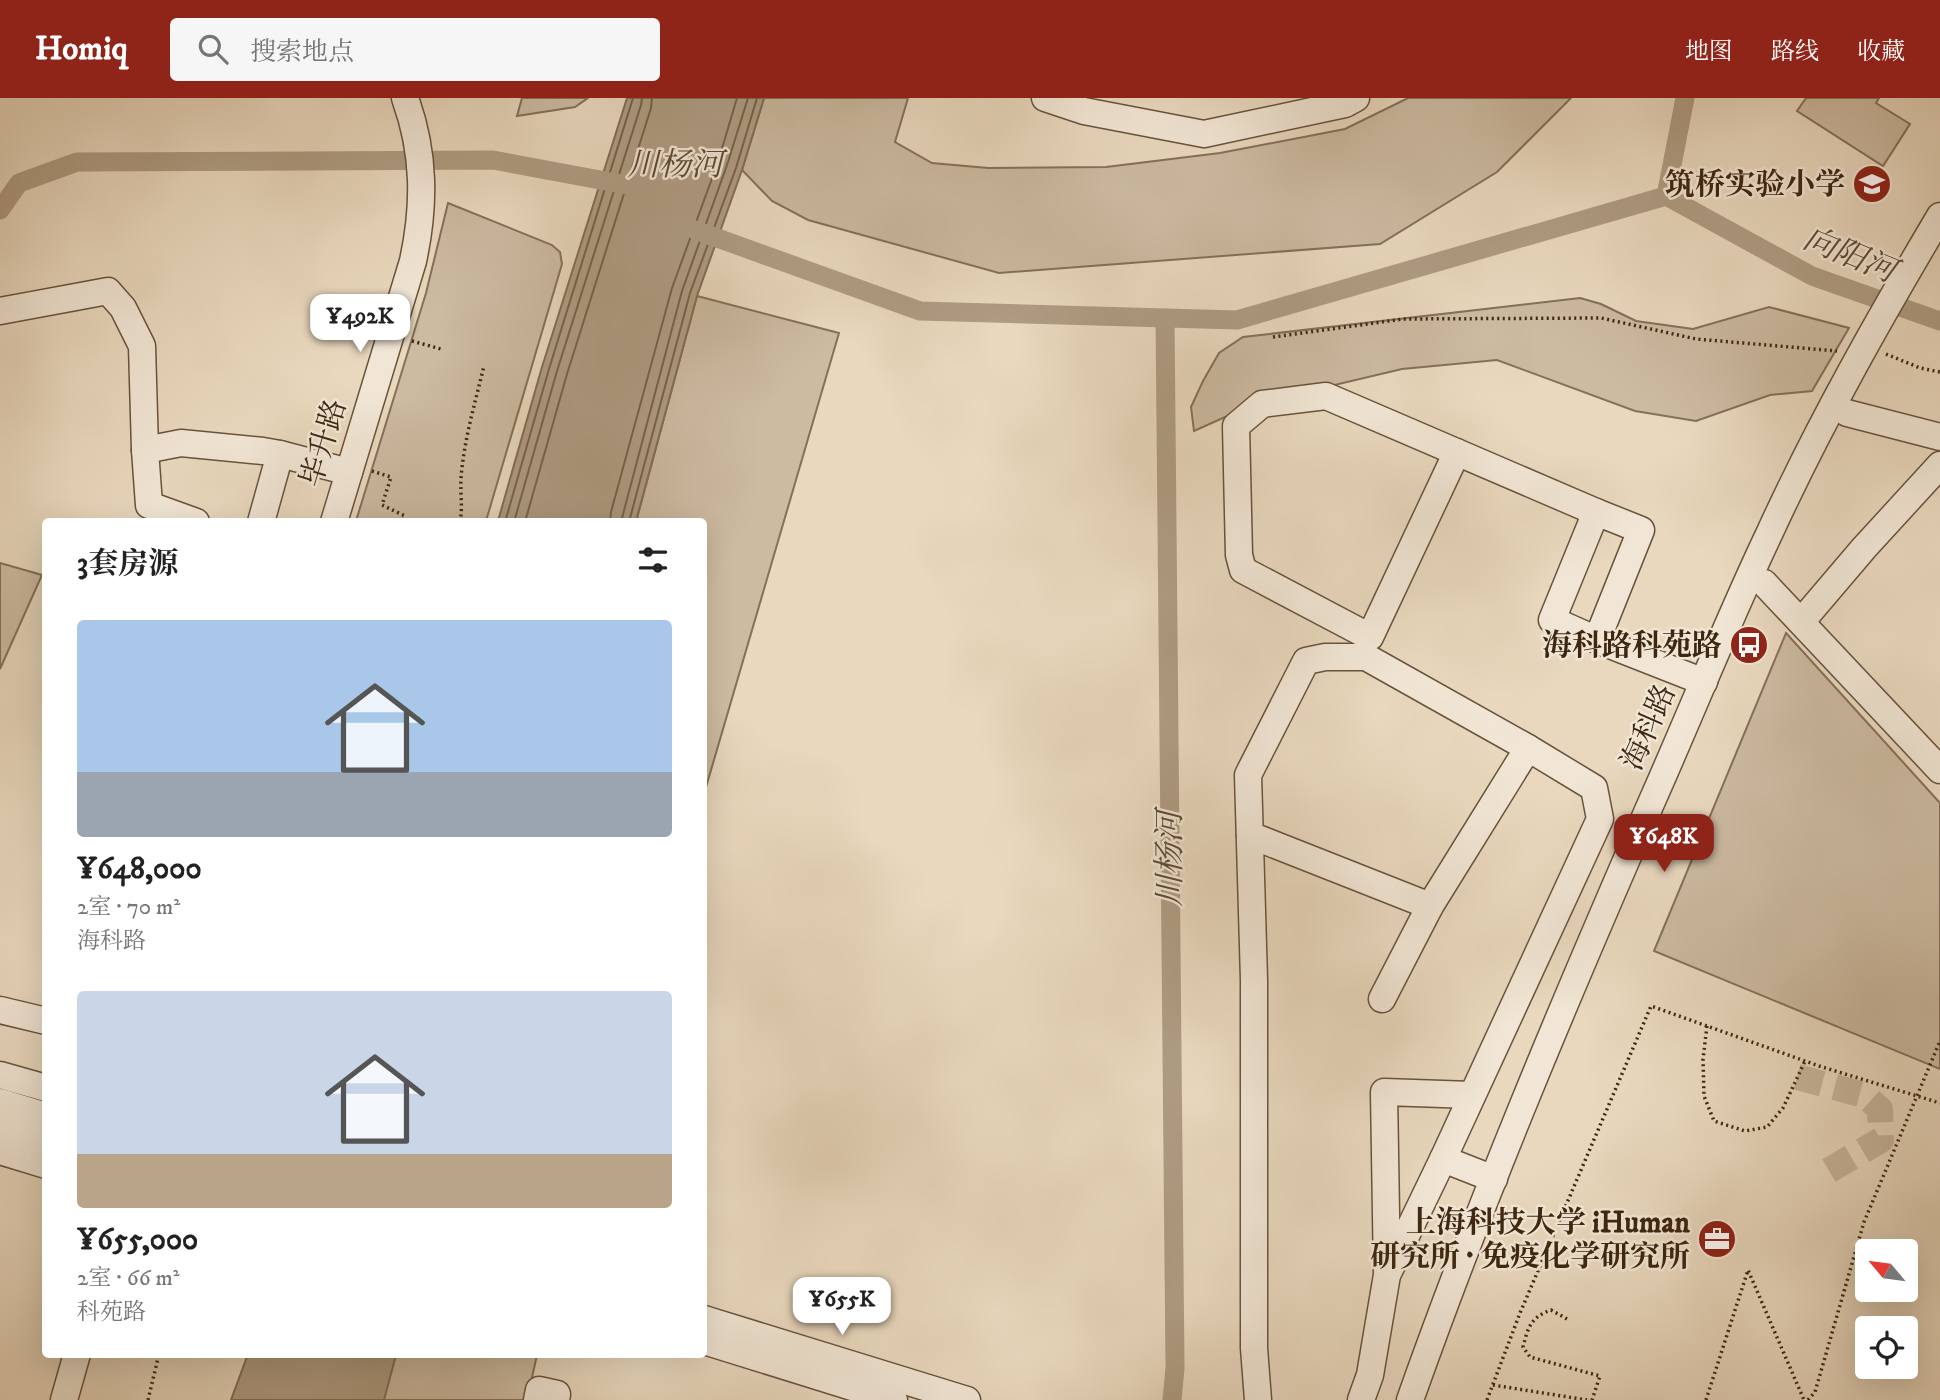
<!DOCTYPE html>
<html lang="zh">
<meta charset="utf-8">
<style>
:root{--surface:#fff;--page:#f6f6f6;--text:#222;--muted:#767676;--accent:#8f2418}
body{margin:0;font-family:"IM FELL DW Pica","Noto Serif SC",serif;background:var(--page);color:var(--text);height:100vh;display:flex;flex-direction:column;font-size:26px;white-space:nowrap}
*{box-sizing:border-box;margin:0}
p{font-size:23px;color:var(--muted)}
.icon{flex:none;width:38px;height:38px;fill:none;stroke:currentColor;stroke-width:2;stroke-linecap:round;stroke-linejoin:round}
.map{position:relative;flex:1;overflow:hidden}
.sheet{position:absolute;left:42px;top:420px;width:665px;height:840px;display:flex;flex-direction:column;background:var(--surface);border-radius:7px;box-shadow:0 7px 28px #0002}
.sheet>*{flex:none}
.needle{width:46px;rotate:299deg}
.controls{position:absolute;left:1855px;top:1141px;display:grid;gap:14px}
.controls a{display:grid;place-items:center;width:63px;height:63px;border-radius:7px;background:var(--surface);box-shadow:0 7px 28px #0002;font-size:35px}
.price{position:absolute;translate:-50% -60px;padding:0 16px;border-radius:14px;background:#fff;color:#222;font-size:23px;line-height:46px;filter:drop-shadow(0 2px 4px #0008)}
.price::after{content:'';position:absolute;left:50%;top:42px;width:21px;height:16px;margin-left:-10px;background:inherit;clip-path:polygon(0 0,100% 0,50% 100%)}
.price.active{background:var(--accent);color:#fff}
ul{padding:0;list-style:none}
li{display:grid;align-content:center;gap:14px;height:371px;padding:0 35px}
li span{display:grid;place-items:center;height:217px;border-radius:7px;color:#555}
li>.icon{margin-inline-start:auto}
span .icon{width:126px;height:126px;fill:#fffc;stroke-width:1}
li b{font-size:30px}
h2{display:flex;justify-content:space-between;align-items:center;height:84px;padding:0 35px;font-size:30px}
header{display:flex;align-items:center;gap:42px;box-sizing:border-box;height:98px;padding:0 35px;background:var(--accent);color:#fff}
header strong{font-size:33px}
nav{display:flex;gap:38px;margin-inline-start:auto;font-size:24px}
.search{width:490px;height:63px;background:var(--page);display:flex;align-items:center;gap:18px;box-sizing:border-box;padding:0 24px;border-radius:7px;color:var(--muted);font-size:26px}
.map>svg:first-child{display:block}
</style>
<header>
<strong>Homiq</strong>
<div class="search"><svg class="icon" aria-label="search" viewBox="0 0 24 24"><circle cx="10" cy="10" r="6"/><path d="M15 15l6 6"/></svg>搜索地点</div>
<nav><a>地图</a><a>路线</a><a>收藏</a></nav>
</header>
<div class="map">
<svg width="1940" height="1302" viewBox="0 0 1940 1302">
<rect width="100%" height="100%" fill="#e9d8be"/>
<filter id="stains"><feTurbulence type="fractalNoise" baseFrequency=".00286" numOctaves="4"/><feColorMatrix values="0 0 0 0 .2 0 0 0 0 .09 0 0 0 0 .02 0 0 0 .5 -.17"/></filter>
<radialGradient id="worn" r=".72"><stop offset=".6" stop-color="#630" stop-opacity="0"/><stop offset="1" stop-color="#630" stop-opacity=".3"/></radialGradient>
<!-- green -->
<g fill="#ccbaa1" stroke="#857059" stroke-width="2">
<path d="M522 0H588L575 9 517 18Z"/>
<path d="M764 0H908L895 44 932 65 988 70 1106 69 1220 55 1345 31 1408 0H1571L1497 74 1380 146 999 175 808 122 772 103 742 72Z"/>
<path d="M1806 0H1879L1876 5 1910 26 1883 68 1797 13Z"/>
<path d="M448 105 552 147 560 154 562 166 486 423H356L426 195Z"/>
<path d="M697 198 839 235 704 696V424H636Z"/>
<path d="M1580 200 1601 206 1636 223 1693 231 1769 209 1849 230 1812 293 1770 297 1696 323 1635 313 1497 262 1402 271 1254 306 1194 333 1191 309 1203 283 1219 255 1243 239Z"/>
<path d="M0 465 42 477 0 571Z"/>
<path d="M1786 535 1940 705V971L1654 853Z"/>
<path d="M395 1257H537L527 1302H382Z"/>
</g>
<!-- water -->
<g fill="#af9c83" stroke="#826d55" stroke-width="2">
<path d="M627 0H764L742 72 697 198 636 423H498L542 269Z"/>
<path d="M248 1256H396V1257L384 1302H231Z"/>
</g>
<g fill="none" stroke-linecap="round" stroke-linejoin="round">
<!-- shore -->
<g stroke="#76624a" stroke-width="2">
<path d="M505 424 549 271 633 0"/>
<path d="M514 424 557 273 641 7 642 0"/>
<path d="M525 424 567 276 651 10 652 0"/>
<path d="M610 424 611 414 672 190 718 64 737 0"/>
<path d="M621 424 682 193 727 67 748 0"/>
<path d="M629 424 690 195 736 70 757 0"/>
</g>
<!-- canal -->
<g stroke="#af9c83" stroke-width="19">
<path d="M1666 98 1812 178 1940 223"/>
<path d="M0 112 19 85 77 64 493 62 627 87"/>
<path d="M695 132 920 213 1237 222 1666 98 1685 0"/>
<path d="M1165 220 1175 1270 1172 1302"/>
</g>
<!-- minor-tunnel -->
<path stroke="#c7b59b" stroke-width="26" stroke-dasharray="26 13" stroke-linecap="butt" d="M1797 979 1864 997 1880 1011 1881 1042 1828 1073"/>
<defs>
<g id="minor">
<path d="M1045 0 1084 13 1204 36 1345 6 1356 0"/>
<path d="M0 213 108 193 123 210 142 248 145 352 149 407 196 424"/>
<path d="M1847 315 1940 339"/>
<path d="M145 352 181 345 263 353 280 356 261 424"/>
<path d="M1457 354 1370 539 1243 472 1239 457 1236 328 1262 306 1326 298 1596 414"/>
<path d="M280 356 349 374"/>
<path d="M334 424 413 163C425 107 425 55 405 0"/>
<path d="M1764 485 1940 672"/>
<path d="M1801 524 1864 450 1940 367"/>
<path d="M1597 542 1641 432 1596 414 1552 522 1597 542 1704 584"/>
<path d="M1250 737 1430 808"/>
<path d="M1382 901 1430 808 1528 650"/>
<path d="M0 912 46 923"/>
<path d="M0 977 46 990"/>
<path d="M0 1004 46 1018"/>
<path d="M0 1027 46 1041"/>
<path d="M0 1053 46 1067"/>
<path d="M1389 1173 1443 1061"/>
<path d="M704 1221 967 1302"/>
<path d="M704 1243 894 1302"/>
<path d="M64 1302 77 1256"/>
<path d="M537 1302 539 1292 557 1296 556 1302"/>
<path d="M1258 1302 1254 1250V882L1248 677 1306 563 1325 559H1366L1528 650 1594 690 1600 721 1443 1061 1494 1081"/>
<path d="M1361 1302 1370 1277 1387 1177 1384 994 1472 997"/>
<path d="M1410 1302C1482 1099 1566 900 1652 703 1692 613 1728 522 1770 434 1820 325 1879 221 1940 118"/>
</g>
</defs>
<!-- minor casing -->
<use href="#minor" stroke="#69533c" stroke-width="29"/>
<!-- path -->
<g stroke="#3e2711" stroke-width="3.5" stroke-dasharray="2 3.5" stroke-linecap="butt">
<path d="M1273 239 1403 221 1601 220 1696 241 1837 253"/>
<path d="M412 243 441 251"/>
<path d="M1886 256 1920 270 1940 274"/>
<path d="M372 373 391 379 382 407 405 418 403 424"/>
<path d="M460 424C463 409 460 395 461 380 464 342 475 305 484 268"/>
<path d="M1707 928 1703 961 1704 998 1714 1023 1745 1033 1767 1029 1783 1010 1805 963"/>
<path d="M1567 1221 1551 1212C1531 1219 1528 1229 1523 1249L1530 1259 1600 1278 1592 1302"/>
<path d="M1493 1287 1587 1302"/>
<path d="M148 1302 159 1256"/>
<path d="M1487 1302 1520 1215 1651 908 1819 968 1940 1005"/>
<path d="M1706 1302 1748 1172 1804 1302"/>
<path d="M1808 1302 1815 1294 1864 1124 1940 943"/>
</g>
<!-- minor -->
<use href="#minor" stroke="#f1e6d5" stroke-width="26"/>
</g>
<!-- icons -->
<defs>
<symbol id="school-disc" viewBox="-11 -11 22 22"><circle r="9.5" fill="#8f2418" stroke="#f1e6d5"/><path d="M0-5L7-2L0 1L-7-2ZM-4 1L0 2.5L4 1V4Q0 6-4 4Z" fill="#fff"/></symbol>
<symbol id="bus-disc" viewBox="-11 -11 22 22"><circle r="9.5" fill="#8f2418" stroke="#f1e6d5"/><path d="M-5-6H5V4H4V6H2V4H-2V6H-4V4H-5ZM-3.5-4V0h7V-4ZM-3.5 1.2v1.5H-2V1.2ZM2 1.2v1.5H3.5V1.2Z" fill="#fff"/></symbol>
<symbol id="office-disc" viewBox="-11 -11 22 22"><circle r="9.5" fill="#8f2418" stroke="#f1e6d5"/><path d="M-6-3h4V-5.5h4V-3h4V5H-6ZM-1-4.5V-3h2v-1.5ZM-6 0V1H6V0Z" fill="#fff"/></symbol>
</defs>
<g fill-rule="evenodd">
<use href="#school-disc" x="1850" y="64" width="44" height="44"/>
<use href="#bus-disc" x="1727" y="525" width="44" height="44"/>
<use href="#office-disc" x="1695" y="1119" width="44" height="44"/>
</g>
<g text-anchor="middle" stroke-width="5" stroke-linejoin="round" paint-order="stroke">
<!-- poi labels -->
<g font-size="30" font-weight="bold" fill="#3e2711" stroke="#f1e6d5" text-anchor="end">
<text x="1845" y="96">筑桥实验小学</text>
<text x="1722" y="557">海科路科苑路</text>
<text x="1690" y="1134">上海科技大学 iHuman<tspan x="1690" dy="34">研究所 · 免疫化学研究所</tspan></text>
</g>
<!-- street labels -->
<g font-size="30" fill="#3e2711" stroke="#f1e6d5">
<text transform="translate(323 345) rotate(-73)" y="10">毕升路</text>
<text transform="translate(1648 629) rotate(-66)" y="10">海科路</text>
</g>
<!-- water labels -->
<g font-size="32" font-style="italic" fill="#604a33" stroke="#f1e6d5">
<text x="675" y="77">川杨河</text>
<text transform="translate(1850 156) rotate(22)" y="11">向阳河</text>
<text transform="translate(1169 761) rotate(-90)" y="11">川杨河</text>
</g>
</g>
<rect width="100%" height="100%" filter="url(#stains)"/>
<rect width="100%" height="100%" fill="url(#worn)"/>
</svg>
<div class="controls">
<a><svg class="needle" viewBox="-14 -14 28 28"><path d="M0-13l5 13h-10z" fill="#e53935"/><path d="M0 13l5-13h-10z" fill="#767676"/></svg></a>
<a><svg class="icon" aria-label="locate" viewBox="0 0 24 24"><circle cx="12" cy="12" r="6"/><path d="M12 2v4M12 18v4M2 12h4M18 12h4"/></svg></a>
</div>
<b class="price" style="left:360px;top:256px">¥492K</b>
<b class="price active" style="left:1664px;top:776px">¥648K</b>
<b class="price" style="left:842px;top:1239px">¥655K</b>
<section class="sheet">
<h2>3套房源<svg class="icon" aria-label="filters" viewBox="0 0 24 24"><path d="M4 7h16M4 17h16"/><circle cx="9" cy="7" r="2"/><circle cx="15" cy="17" r="2"/></svg></h2>
<ul>
<li><span style="background:linear-gradient(#a9c7e8 70%,#9aa5b1 0)"><svg class="icon" aria-label="home" viewBox="0 0 24 24"><path d="M3 11l9-7 9 7M6 9v11h12V9"/></svg></span><div><b>¥648,000</b><p>2室 · 70 m²</p><p>海科路</p></div></li>
<li><span style="background:linear-gradient(#c9d6e8 75%,#b9a48a 0)"><svg class="icon" aria-label="home" viewBox="0 0 24 24"><path d="M3 11l9-7 9 7M6 9v11h12V9"/></svg></span><div><b>¥655,000</b><p>2室 · 66 m²</p><p>科苑路</p></div></li>
</ul>
</section>
</div>
